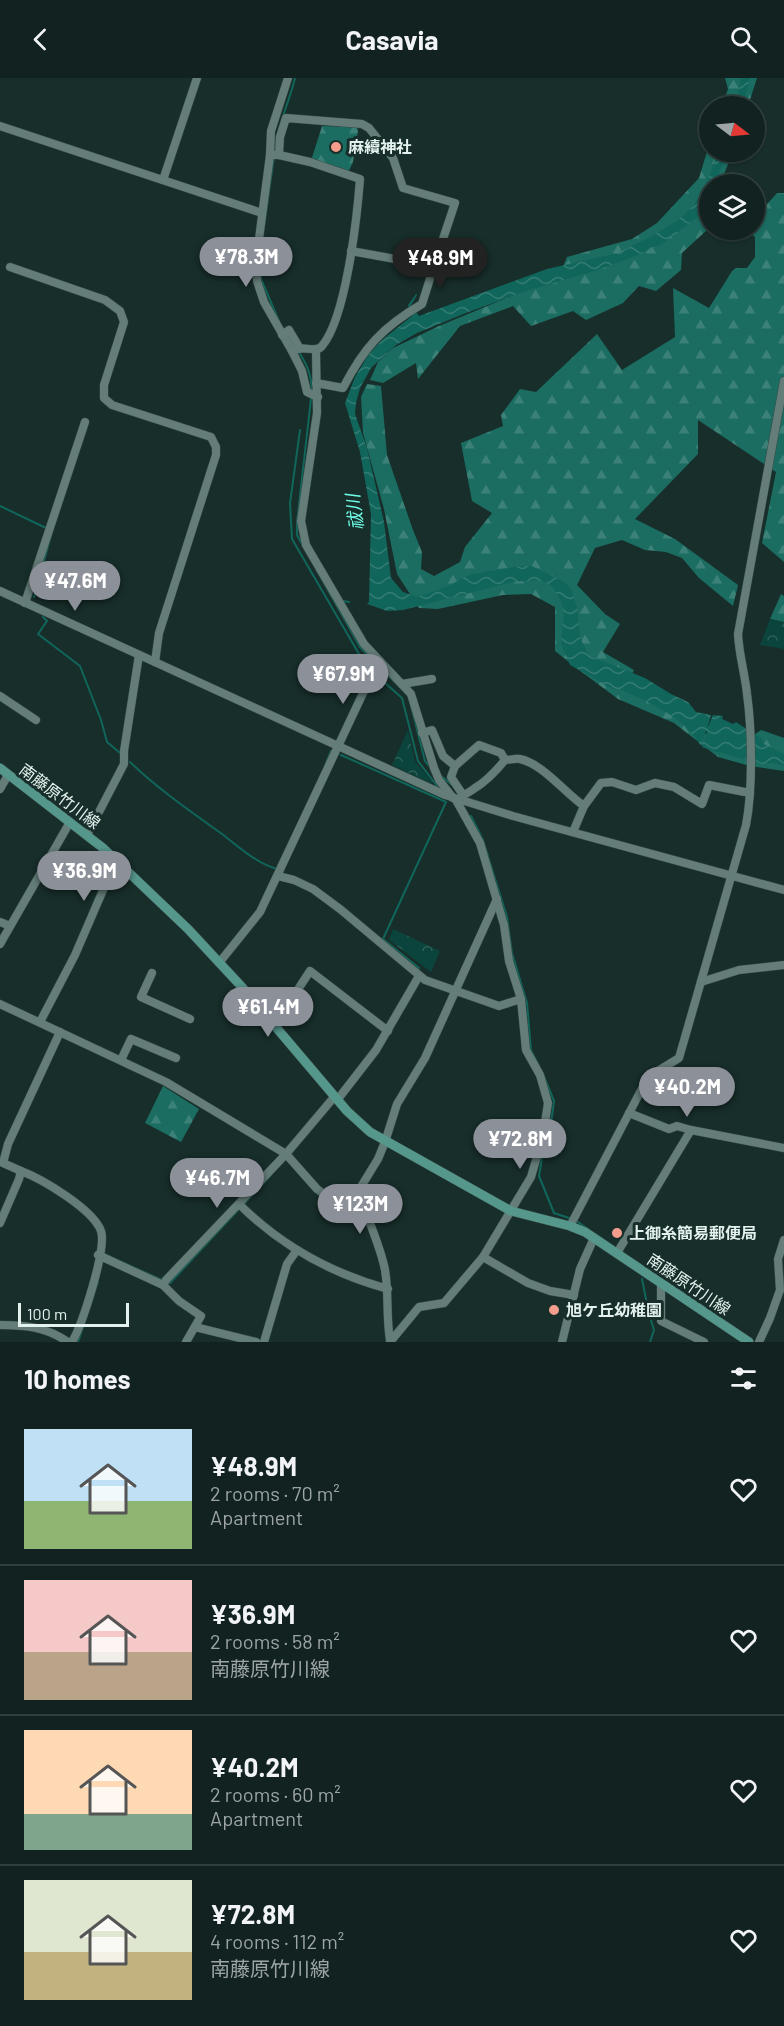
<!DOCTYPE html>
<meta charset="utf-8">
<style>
:root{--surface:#112220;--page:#1a2a29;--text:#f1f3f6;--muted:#9ca4a5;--line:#303f3e;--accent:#8c9099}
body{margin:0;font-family:Barlow,"Noto Sans JP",sans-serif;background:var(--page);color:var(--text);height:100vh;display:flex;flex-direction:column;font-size:22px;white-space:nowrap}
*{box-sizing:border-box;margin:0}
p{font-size:20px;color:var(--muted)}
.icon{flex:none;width:33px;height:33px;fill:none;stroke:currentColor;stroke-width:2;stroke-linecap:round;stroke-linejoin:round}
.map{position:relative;height:1264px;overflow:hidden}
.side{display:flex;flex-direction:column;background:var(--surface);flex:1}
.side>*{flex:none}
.needle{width:39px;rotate:106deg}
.fabs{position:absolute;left:699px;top:18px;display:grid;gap:12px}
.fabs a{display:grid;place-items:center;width:66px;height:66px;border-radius:50%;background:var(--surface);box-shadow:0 2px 4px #0004,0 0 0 2px var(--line);font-size:30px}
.scale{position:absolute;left:18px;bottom:15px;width:111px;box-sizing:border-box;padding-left:6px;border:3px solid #e4f2ef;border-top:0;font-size:16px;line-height:21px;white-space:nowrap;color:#e4f2ef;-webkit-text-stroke:4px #172e2a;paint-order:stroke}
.price{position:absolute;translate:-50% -51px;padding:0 14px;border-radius:21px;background:var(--accent);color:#fff;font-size:20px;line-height:39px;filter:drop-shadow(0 2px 3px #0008)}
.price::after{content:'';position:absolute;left:50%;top:36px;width:18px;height:14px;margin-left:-9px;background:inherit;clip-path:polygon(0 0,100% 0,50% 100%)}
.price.selected{background:#222;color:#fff}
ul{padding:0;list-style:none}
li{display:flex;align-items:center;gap:18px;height:150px;padding:0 24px}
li+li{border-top:2px solid var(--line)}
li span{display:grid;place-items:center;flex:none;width:168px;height:120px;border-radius:0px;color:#555}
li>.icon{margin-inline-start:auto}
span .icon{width:72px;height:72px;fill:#fffc;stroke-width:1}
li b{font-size:26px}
h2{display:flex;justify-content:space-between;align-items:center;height:72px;padding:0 24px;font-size:26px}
header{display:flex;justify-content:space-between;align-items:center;height:78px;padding:0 24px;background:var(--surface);font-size:27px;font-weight:700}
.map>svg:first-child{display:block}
</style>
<header><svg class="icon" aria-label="back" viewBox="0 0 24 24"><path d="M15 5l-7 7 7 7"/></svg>Casavia<svg class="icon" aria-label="search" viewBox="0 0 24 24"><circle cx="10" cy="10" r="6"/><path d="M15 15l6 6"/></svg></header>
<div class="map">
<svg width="784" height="1264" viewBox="0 0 784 1264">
<defs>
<pattern id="forest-firs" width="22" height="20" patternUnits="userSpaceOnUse" patternTransform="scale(1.5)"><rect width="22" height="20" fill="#1b6c61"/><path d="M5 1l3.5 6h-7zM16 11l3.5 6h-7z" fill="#3c8178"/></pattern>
<pattern id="park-crowns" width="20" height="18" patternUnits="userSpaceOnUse" patternTransform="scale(1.5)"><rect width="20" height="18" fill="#0a443c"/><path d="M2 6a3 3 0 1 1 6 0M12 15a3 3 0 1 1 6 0" fill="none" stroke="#2e5f58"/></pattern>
<pattern id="water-waves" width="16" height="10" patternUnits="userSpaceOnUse" patternTransform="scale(1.5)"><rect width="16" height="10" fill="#11665b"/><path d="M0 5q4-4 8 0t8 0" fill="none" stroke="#347c73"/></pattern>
</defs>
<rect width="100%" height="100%" fill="#172e2a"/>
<!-- forest -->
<g fill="url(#forest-firs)">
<path d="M725 0H757L748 28H722L728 11Z"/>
<path d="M322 48 357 49 358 53 353 84 348 95 311 83Z"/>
<path d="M709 67 710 74H733L720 106H710L709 146 707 152 682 175 681 192 656 213 639 208 623 225 586 242 573 233 531 248 513 228 460 248 418 301 416 285 383 305 370 302 378 284 393 270 439 248 559 198 567 179 632 161 657 145 699 100Z"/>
<path d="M777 115H784V484L762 465 776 394 698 342V376L635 441 675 461 738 507 733 528 699 500 682 480 666 474 645 472 622 462 595 470 577 507 605 536 620 546 603 574 634 592 624 611 699 648 717 670 734 671 761 652 784 660V693L750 688 718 679 674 645 618 621 575 589 555 573V529L531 516 503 517 438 531 419 530 397 496 384 431 363 355 361 319 367 306 381 308 387 377 413 452 422 474 421 491 434 498 460 484 465 469 492 435 472 423 461 365 503 348 501 337 520 311 536 314 597 256 622 292 675 259 673 210 709 230 732 193 736 190H747L755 179V159L745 152H754L755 133 759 135Z"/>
<path d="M781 516 784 518V544L770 541Z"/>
<path d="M163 1008 199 1031 181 1064 145 1045Z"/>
</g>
<!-- park -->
<g fill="url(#park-crowns)">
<path d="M770 541 784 544V571L760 567Z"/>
<path d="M408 652 415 683 432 704V706L392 687Z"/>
<path d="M393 851 440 873 431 894 389 862Z"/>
</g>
<!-- water -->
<g fill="url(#water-waves)">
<path d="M741 0H750L743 28H736Z"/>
<path d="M718 74H727L715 106H710L709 120 699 138 665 164 641 176 595 193 526 213 466 235 417 255 396 267 371 290 360 310 356 325 355 336 367 370 384 444 391 500 403 514 418 519 448 508 471 496 520 488H532L566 505 571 511 577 530 580 559 586 572 590 578 645 600 671 616 688 624 696 634 711 637 707 651 713 637 723 638 722 641 733 646 736 644 762 661 764 666 784 676V688L772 685 763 686 710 672 702 669 707 653H706L701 668C682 637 650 625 619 611H613L570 587 561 566 564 536 562 526 553 509 546 504 536 502 513 504 403 532 387 533 367 526 369 524 371 436 360 374 345 325 355 299 369 276 382 262 412 238 408 227 416 216 417 217 411 227 419 238 547 191 618 175 652 158 677 143 694 127 707 104Z"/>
</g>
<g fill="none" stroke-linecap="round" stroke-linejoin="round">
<!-- stream -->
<g stroke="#11665b" stroke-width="2">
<path d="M274 72C278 46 289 25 295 0"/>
<path d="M264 148 274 79"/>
<path d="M260 177 261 201 279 243"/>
<path d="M298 273C307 286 311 296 312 312L297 444V457L303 468"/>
<path d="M300 352 290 425 292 461 366 588 402 620 418 683 437 708"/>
<path d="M0 428 46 450"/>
<path d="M316 491 360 569 375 585"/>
<path d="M34 519 52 454"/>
<path d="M343 523 349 524"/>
<path d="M43 539 47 543 38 556 80 588 101 642 107 664 120 675"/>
<path d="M379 589 399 608"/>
<path d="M411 628 425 683 431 690"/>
<path d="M341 677 446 724 383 861 419 890"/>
<path d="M130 684C158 711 190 733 222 756 239 769 256 785 277 791"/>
<path d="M326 685 331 673"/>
<path d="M440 697 452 707"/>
<path d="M471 738 483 762 507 839 512 875 527 925 531 972 539 988"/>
<path d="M543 996 554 1023 549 1060 542 1080 539 1098 554 1135 569 1140"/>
<path d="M244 1126 271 1097"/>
<path d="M575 1142 610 1166"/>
<path d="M104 1178V1176L162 1202"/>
<path d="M642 1201 649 1236 654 1252 650 1264"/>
<path d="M167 1204 170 1205 240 1130"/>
<path d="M78 1264 98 1204"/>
</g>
<defs>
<g id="minor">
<path d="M288 0 271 53 270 77 256 184 257 203 264 224 292 273 302 293 307 314 318 319"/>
<path d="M0 48 262 135"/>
<path d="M270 77H279L280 59 286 40 362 46 369 50 393 80 403 110 455 125 434 188 351 173"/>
<path d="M279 77 310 84 360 101C357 140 346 240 322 268 316 276 304 266 292 273"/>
<path d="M163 102 197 0"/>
<path d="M10 189 105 222 120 233 124 244 104 307V320L112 327 211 359 216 369V377L159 555 155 584"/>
<path d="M282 257 289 252 299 269"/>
<path d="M316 272 317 335 301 443 306 467 364 566 411 616 434 690 439 702 453 720"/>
<path d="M316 305 343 310C364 269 383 249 422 226L434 188"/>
<path d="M0 513 445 717 513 738 784 812"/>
<path d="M25 525 85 344"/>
<path d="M402 606 432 601"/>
<path d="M0 618 36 642"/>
<path d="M422 655 432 652 443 678 455 688"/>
<path d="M0 711 8 697"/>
<path d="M463 717 451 699 455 688 479 667 501 675 505 682"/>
<path d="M459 722C463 716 469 715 475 710 487 703 496 693 505 682 510 682 516 680 520 681 543 686 565 715 584 728"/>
<path d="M573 754 584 728 601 705 612 704 636 712 655 705 674 709 702 726 709 707 750 715"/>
<path d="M87 757 124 686V673L139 577"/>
<path d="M278 798 294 802 313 811 340 831 425 902 499 928 521 921"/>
<path d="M0 844 10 848"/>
<path d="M0 866 70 744"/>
<path d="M219 885 260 834 372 596 380 583"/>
<path d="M152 895 141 919 190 941"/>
<path d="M701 904 739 892 784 887"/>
<path d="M0 926 166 1004 286 1076 317 1111 337 1125 357 1124"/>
<path d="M260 930 268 923 295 916 310 893 388 953"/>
<path d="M40 944 75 877 116 782"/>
<path d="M121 982 131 961 176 980"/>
<path d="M338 1021 376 972 419 898"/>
<path d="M629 1035 669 1051 677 1048 691 1052"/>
<path d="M21 1093C42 1101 93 1131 101 1153 107 1171 82 1247 72 1264"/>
<path d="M239 1126C281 1168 330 1195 388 1211"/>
<path d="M0 1145 19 1101 21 1093 3 1085 8 1066 60 954"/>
<path d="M570 1148 648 999 679 980 746 747C753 711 752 652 747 616 745 596 739 577 738 556L784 303"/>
<path d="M617 1175 691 1052 784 1070"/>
<path d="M98 1177 163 1207 179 1223 201 1238 186 1264"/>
<path d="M483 1179 528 1205 550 1213 574 1217"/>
<path d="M661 1206V1243L704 1264"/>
<path d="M163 1207 166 1202 286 1076 335 1018"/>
<path d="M0 1247C26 1247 46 1249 68 1264"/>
<path d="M195 1249 256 1264"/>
<path d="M390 1262C386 1239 389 1215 385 1192 381 1171 371 1149 364 1129L357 1124 359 1112 378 1081 385 1064 397 1026 425 980 497 821"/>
<path d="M264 1264 287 1186 297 1172"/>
<path d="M390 1264 419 1229 444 1225 483 1179 531 1099 543 1058 548 1025 540 997 526 972 521 921 509 883 504 847 485 782 480 765 456 722"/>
<path d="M562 1264 580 1191 594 1160"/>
<path d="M759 1264 770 1240 780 1212 778 1181 784 1162"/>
</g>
<path id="major" d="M0 690 103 770 188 851 241 908 347 1033 370 1054 511 1133 570 1148 585 1154 749 1264"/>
</defs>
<!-- minor casing -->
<use href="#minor" stroke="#374b48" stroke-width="9"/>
<!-- major casing -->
<use href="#major" stroke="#374b48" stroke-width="10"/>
<!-- minor -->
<use href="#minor" stroke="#647d78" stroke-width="8"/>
<!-- major -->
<use href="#major" stroke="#56978c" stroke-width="9"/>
</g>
<!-- markers -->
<g fill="#f49d8d" stroke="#172e2a" stroke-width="2">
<circle cx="336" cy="69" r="6"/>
<circle cx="617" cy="1155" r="6"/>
<circle cx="554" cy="1232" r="6"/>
</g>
<g text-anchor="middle" stroke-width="6" stroke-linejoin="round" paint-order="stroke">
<!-- poi labels -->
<g font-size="16" font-weight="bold" fill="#e4f2ef" stroke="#172e2a" text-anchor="start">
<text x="348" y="75">麻續神社</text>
<text x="629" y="1161">上御糸簡易郵便局</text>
<text x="566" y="1238">旭ケ丘幼稚園</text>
</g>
<!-- street labels -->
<g font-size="16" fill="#e4f2ef" stroke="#172e2a">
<text transform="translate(60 718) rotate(37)" y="6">南藤原竹川線</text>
<text transform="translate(689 1206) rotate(34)" y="6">南藤原竹川線</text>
</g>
<!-- water labels -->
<g font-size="18" font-style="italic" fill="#6ffee7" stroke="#172e2a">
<text transform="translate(355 434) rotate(-97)" y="6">祓川</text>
</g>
</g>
</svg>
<div class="fabs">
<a><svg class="needle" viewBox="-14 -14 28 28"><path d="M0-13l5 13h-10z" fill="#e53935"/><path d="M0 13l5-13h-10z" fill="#9ca4a5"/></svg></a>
<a><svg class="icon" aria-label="layers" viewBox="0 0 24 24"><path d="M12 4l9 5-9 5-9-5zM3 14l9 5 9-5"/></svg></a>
</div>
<div class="scale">100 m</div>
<b class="price" style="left:246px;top:210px">¥78.3M</b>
<b class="price selected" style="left:440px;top:211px">¥48.9M</b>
<b class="price" style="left:75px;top:534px">¥47.6M</b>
<b class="price" style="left:343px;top:627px">¥67.9M</b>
<b class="price" style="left:84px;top:824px">¥36.9M</b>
<b class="price" style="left:268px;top:960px">¥61.4M</b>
<b class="price" style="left:687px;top:1040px">¥40.2M</b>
<b class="price" style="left:520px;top:1092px">¥72.8M</b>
<b class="price" style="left:217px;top:1131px">¥46.7M</b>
<b class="price" style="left:360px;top:1157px">¥123M</b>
</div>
<section class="side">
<h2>10 homes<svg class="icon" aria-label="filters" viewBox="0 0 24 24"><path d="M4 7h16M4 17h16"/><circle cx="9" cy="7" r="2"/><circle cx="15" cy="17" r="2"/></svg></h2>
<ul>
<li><span style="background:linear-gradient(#bfe0f5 60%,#8fb573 0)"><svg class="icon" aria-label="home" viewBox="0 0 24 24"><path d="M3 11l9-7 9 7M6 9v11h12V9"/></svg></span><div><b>¥48.9M</b><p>2 rooms · 70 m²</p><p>Apartment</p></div><svg class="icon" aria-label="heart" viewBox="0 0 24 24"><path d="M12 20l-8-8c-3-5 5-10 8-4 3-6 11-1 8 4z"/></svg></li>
<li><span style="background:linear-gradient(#f6c9c9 60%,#b9a48a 0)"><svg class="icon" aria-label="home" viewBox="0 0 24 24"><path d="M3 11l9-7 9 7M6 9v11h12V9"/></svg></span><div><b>¥36.9M</b><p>2 rooms · 58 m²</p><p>南藤原竹川線</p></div><svg class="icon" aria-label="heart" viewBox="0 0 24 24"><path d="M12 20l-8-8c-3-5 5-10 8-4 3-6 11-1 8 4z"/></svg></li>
<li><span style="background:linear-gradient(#ffd9b3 70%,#7fa58c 0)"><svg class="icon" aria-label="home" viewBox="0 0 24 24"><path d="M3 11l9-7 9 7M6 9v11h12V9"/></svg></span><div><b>¥40.2M</b><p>2 rooms · 60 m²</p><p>Apartment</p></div><svg class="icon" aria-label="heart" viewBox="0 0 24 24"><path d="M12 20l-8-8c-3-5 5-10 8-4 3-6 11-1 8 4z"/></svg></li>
<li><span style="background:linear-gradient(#dfe7d0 60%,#c2b280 0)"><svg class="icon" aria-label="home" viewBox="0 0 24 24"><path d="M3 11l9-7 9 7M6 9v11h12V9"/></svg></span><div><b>¥72.8M</b><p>4 rooms · 112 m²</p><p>南藤原竹川線</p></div><svg class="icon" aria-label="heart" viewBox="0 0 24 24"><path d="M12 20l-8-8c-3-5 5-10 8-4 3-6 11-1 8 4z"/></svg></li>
</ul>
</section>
